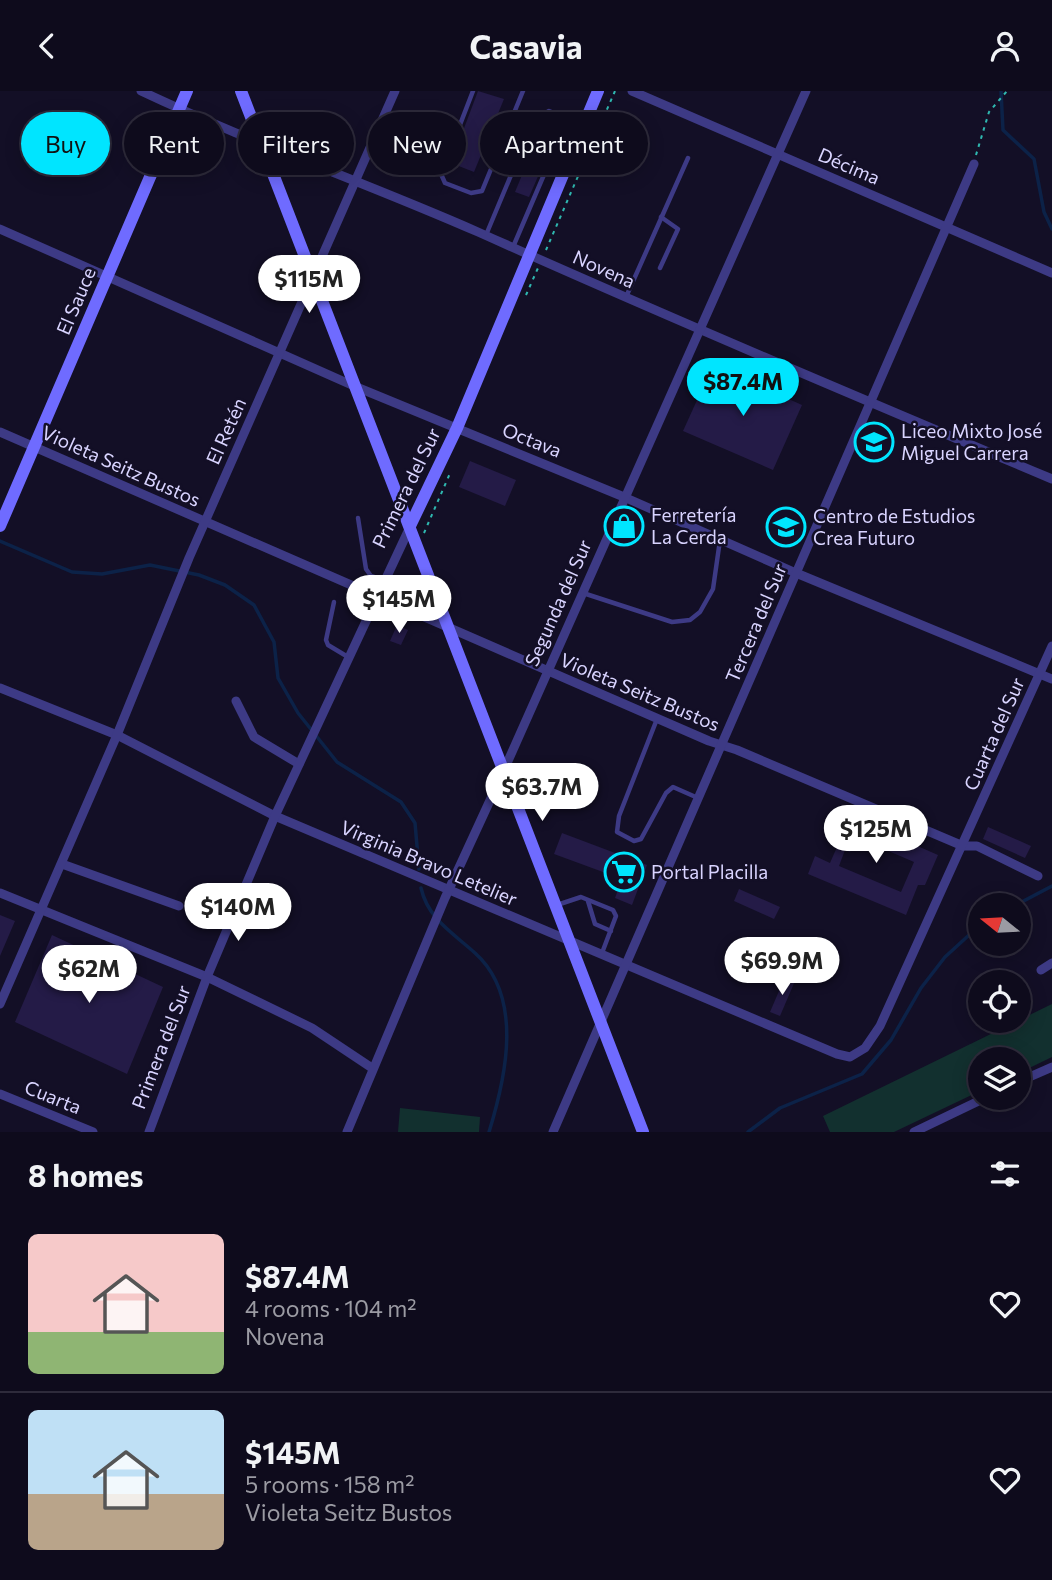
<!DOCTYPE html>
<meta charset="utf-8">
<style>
:root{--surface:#0e0b1c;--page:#1c1929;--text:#f1f3f6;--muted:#9b9ba3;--line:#2e2b3b;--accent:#00e5ff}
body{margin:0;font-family:Commissioner,sans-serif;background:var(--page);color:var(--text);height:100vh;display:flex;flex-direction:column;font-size:26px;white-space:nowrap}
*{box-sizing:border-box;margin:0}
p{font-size:23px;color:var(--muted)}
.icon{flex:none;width:38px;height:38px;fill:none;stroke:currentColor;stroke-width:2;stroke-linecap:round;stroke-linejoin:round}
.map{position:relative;height:1041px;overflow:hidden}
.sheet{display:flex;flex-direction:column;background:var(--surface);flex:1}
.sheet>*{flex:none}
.top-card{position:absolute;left:21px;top:21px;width:700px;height:63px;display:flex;gap:14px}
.needle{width:46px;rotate:288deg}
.tools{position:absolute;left:968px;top:802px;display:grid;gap:14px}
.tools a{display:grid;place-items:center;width:63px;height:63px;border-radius:50%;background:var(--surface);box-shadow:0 4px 18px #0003,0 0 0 2px var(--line);font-size:35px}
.price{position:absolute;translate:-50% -60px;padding:0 16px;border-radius:24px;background:#fff;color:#222;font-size:23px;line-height:46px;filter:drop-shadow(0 2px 4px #0008)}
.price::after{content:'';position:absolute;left:50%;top:42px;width:21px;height:16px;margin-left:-10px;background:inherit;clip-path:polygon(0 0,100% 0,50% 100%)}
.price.current{background:var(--accent);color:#111}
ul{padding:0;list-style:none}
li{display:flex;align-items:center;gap:21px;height:175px;padding:0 28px}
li+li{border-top:2px solid var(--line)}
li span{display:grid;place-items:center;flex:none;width:196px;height:140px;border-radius:10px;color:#555}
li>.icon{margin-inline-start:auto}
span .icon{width:84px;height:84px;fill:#fffc;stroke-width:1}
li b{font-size:30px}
h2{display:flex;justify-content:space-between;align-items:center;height:84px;padding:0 28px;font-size:30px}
.tag{padding:0 24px;border-radius:32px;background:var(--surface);box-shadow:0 4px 18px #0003,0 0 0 2px var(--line);font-size:24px;line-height:63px}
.tag.current{background:var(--accent);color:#111}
header{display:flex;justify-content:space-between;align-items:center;height:91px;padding:0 28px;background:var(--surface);font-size:32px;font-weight:700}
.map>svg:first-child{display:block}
</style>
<header><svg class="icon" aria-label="back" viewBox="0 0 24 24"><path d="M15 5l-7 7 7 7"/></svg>Casavia<svg class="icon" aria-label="person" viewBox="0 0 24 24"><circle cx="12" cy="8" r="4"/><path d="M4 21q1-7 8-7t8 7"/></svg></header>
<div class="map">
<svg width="1052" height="1041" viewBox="0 0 1052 1041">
<rect width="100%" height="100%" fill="#130f26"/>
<!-- green -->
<g fill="#12302f">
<path d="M1052 913V966L1019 982 1018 968H980V1000L894 1041H830L823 1025Z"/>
<path d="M400 1017 480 1026 479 1041H398Z"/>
</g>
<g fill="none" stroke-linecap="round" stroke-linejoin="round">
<!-- stream -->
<g stroke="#0c2248" stroke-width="3.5">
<path d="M1001 0 1003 39 1034 68 1044 121 1052 138"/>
<path d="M0 450 72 481 102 483 150 474 199 484 225 494 254 514 274 551 278 587 298 622 337 671 401 711 415 732 419 778"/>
<path d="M421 797C428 828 453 842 475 862 524 906 506 986 489 1041"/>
<path d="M1016 814 1052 795"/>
<path d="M748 1041 780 1017 862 983 891 949 921 897 945 866 980 834"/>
</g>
</g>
<!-- building -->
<g fill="#241b47" fill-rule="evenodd">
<path d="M478 0 504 8 474 81 451 72Z"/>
<path d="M539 43 554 49 529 106 515 101Z"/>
<path d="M713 274 802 314 773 379 683 340Z"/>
<path d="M470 370 516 389 505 415 459 396Z"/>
<path d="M397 534 408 539 401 554 390 550Z"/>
<path d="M844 723 908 747 906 750 938 764 925 794H918L906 824 808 783 815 765 830 772 837 756 832 754ZM856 746 914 771 901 801 839 775 845 759 850 761Z"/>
<path d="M988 736 1031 755 1025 767 983 748Z"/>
<path d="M562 742 647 774 632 814 615 807 622 788 554 763Z"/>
<path d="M739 798 780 816 774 828 734 810Z"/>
<path d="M0 824 15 830 0 865Z"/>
<path d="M52 844 163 896 127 983 15 931Z"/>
<path d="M785 886 795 890 780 925 770 921Z"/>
</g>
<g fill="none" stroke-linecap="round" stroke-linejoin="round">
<!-- path -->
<g stroke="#2fb8b0" stroke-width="2" stroke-dasharray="3.5 5" stroke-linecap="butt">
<path d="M976 64 989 21 1007 0"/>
<path d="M546 159 615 0"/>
<path d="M526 204 538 177"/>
<path d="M424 442 451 380"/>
</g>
<!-- lane -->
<g stroke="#3d3a85" stroke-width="4.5">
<path d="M473 0 441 83 445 92 471 102 482 100 523 0"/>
<path d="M486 144 534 29 549 20 564 26V37L513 156"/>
<path d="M660 177 678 138 661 126"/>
<path d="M626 206 688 67"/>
<path d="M358 427 366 478 371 485 383 489"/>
<path d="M583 502 672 531 690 529 700 521 713 498 720 449"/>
<path d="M334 511 326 549 328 554 348 566"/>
<path d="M657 628 619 725 617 741 634 750 641 748 666 702 673 696 698 707"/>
<path d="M588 810 595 833 611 840"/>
<path d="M557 814 581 806 613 819 616 825 602 862"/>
</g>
<!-- street -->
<g stroke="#3d3a85" stroke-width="9">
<path d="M141 0C251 52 367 92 478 141 668 226 860 307 1052 388"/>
<path d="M632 0 1052 182"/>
<path d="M0 138 354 295 624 406 796 482 1052 588"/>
<path d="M0 341 709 650 737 659 963 755H977L1038 785"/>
<path d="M0 597 117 644 275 725 837 963 850 966 865 957 880 935 1052 555"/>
<path d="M236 610 254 646 299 673"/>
<path d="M62 773 179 815"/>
<path d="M0 802 207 886 312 937 372 977"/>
<path d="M1041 879 1052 872"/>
<path d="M0 913 117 644 189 467 395 0"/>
<path d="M1018 991 1052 976"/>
<path d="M0 1003 93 1041"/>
<path d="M149 1041 207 886 275 725 410 436"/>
<path d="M347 1041 445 807 504 679 806 0"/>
<path d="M553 1041 974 73"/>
<path d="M914 1041 987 1006"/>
</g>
<!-- secondary -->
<g stroke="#6f6bff" stroke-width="12">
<path d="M241 0 643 1041"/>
<path d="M0 435 187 0"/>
<path d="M410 435 457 337 598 0"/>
</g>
</g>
<!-- icons -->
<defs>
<symbol id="school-ring" viewBox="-11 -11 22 22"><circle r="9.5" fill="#130f26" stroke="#00e5ff" stroke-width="1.5"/><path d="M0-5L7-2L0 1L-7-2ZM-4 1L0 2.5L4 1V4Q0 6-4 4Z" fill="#00e5ff"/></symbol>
<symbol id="shop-ring" viewBox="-11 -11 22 22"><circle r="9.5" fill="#130f26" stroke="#00e5ff" stroke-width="1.5"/><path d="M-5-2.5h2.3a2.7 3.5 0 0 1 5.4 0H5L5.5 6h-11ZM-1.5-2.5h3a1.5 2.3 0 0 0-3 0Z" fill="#00e5ff"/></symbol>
<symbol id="supermarket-ring" viewBox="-11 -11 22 22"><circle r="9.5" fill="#130f26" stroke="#00e5ff" stroke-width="1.5"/><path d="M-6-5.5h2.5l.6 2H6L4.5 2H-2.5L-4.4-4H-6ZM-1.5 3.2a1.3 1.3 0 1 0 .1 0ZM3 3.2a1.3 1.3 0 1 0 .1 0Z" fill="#00e5ff"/></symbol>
</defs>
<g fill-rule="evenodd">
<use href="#school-ring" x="852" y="329" width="44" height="44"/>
<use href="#shop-ring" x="602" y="413" width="44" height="44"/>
<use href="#school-ring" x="764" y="414" width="44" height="44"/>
<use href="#supermarket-ring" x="602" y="759" width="44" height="44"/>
</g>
<g text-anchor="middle" stroke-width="5" stroke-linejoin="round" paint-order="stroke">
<!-- street labels -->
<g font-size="19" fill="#d9d4ff" stroke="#130f26">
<text transform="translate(849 75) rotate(23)" y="7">Décima</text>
<text transform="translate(604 178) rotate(24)" y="7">Novena</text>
<text transform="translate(76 210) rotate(-67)" y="7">El Sauce</text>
<text transform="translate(226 340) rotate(-66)" y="7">El Retén</text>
<text transform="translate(532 349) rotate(22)" y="7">Octava</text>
<text transform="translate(121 375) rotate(24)" y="7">Violeta Seitz Bustos</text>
<text transform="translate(406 397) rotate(-64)" y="7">Primera del Sur</text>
<text transform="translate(558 512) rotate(-66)" y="7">Segunda del Sur</text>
<text transform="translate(756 532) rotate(-67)" y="7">Tercera del Sur</text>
<text transform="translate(640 601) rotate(23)" y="7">Violeta Seitz Bustos</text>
<text transform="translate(994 643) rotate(-66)" y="7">Cuarta del Sur</text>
<text transform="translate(429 772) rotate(23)" y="7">Virginia Bravo Letelier</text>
<text transform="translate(161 956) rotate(-69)" y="7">Primera del Sur</text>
<text transform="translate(53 1006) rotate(22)" y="7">Cuarta</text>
</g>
<!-- poi labels -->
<g font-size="19" fill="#d9d4ff" stroke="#130f26" text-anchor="start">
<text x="901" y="347">Liceo Mixto José<tspan x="901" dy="22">Miguel Carrera</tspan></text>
<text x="651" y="431">Ferretería<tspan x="651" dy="22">La Cerda</tspan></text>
<text x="813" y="432">Centro de Estudios<tspan x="813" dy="22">Crea Futuro</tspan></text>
<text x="651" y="788">Portal Placilla</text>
</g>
</g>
</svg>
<div class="tools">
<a><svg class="needle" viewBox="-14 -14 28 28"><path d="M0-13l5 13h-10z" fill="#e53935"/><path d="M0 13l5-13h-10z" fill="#9b9ba3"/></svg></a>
<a><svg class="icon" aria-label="locate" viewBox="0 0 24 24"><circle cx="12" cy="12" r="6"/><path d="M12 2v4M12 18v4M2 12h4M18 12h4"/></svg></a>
<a><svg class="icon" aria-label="layers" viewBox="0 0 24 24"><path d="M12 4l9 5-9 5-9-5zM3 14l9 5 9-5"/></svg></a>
</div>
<b class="price" style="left:309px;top:224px">$115M</b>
<b class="price current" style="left:743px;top:327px">$87.4M</b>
<b class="price" style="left:399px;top:544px">$145M</b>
<b class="price" style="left:542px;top:732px">$63.7M</b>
<b class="price" style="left:876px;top:774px">$125M</b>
<b class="price" style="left:238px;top:852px">$140M</b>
<b class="price" style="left:782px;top:906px">$69.9M</b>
<b class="price" style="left:89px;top:914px">$62M</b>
<div class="top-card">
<a class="tag current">Buy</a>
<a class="tag">Rent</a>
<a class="tag">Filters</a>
<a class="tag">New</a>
<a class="tag">Apartment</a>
</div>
</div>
<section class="sheet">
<h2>8 homes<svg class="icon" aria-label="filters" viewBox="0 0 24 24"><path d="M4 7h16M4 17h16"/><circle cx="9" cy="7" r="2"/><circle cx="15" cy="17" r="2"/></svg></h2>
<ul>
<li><span style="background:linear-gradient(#f6c9c9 70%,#8fb573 0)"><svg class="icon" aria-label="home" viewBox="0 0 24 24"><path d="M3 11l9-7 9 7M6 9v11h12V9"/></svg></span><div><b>$87.4M</b><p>4 rooms · 104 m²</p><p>Novena</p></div><svg class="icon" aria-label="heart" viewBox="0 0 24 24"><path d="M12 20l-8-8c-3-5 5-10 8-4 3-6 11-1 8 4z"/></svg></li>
<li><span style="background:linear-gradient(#bfe0f5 60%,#b9a48a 0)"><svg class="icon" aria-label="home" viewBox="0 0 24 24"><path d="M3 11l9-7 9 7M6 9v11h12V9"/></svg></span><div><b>$145M</b><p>5 rooms · 158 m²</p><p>Violeta Seitz Bustos</p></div><svg class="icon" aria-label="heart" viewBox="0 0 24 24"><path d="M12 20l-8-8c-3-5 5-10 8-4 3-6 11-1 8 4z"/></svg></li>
</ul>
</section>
